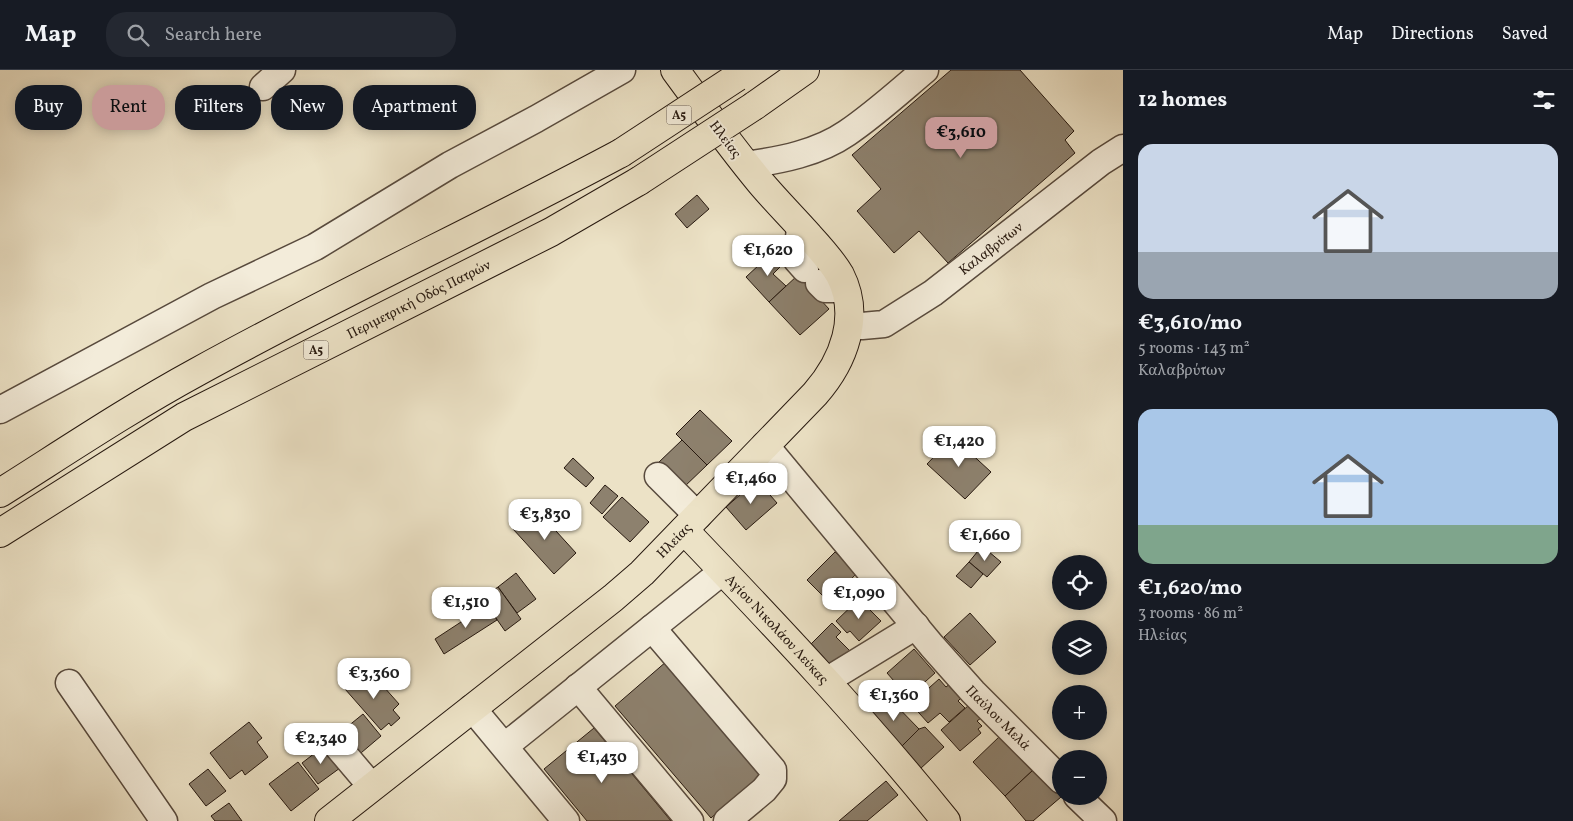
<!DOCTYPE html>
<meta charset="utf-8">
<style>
:root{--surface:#171b24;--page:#242831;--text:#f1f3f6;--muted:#9ea1a6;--line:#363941;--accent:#c59692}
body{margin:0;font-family:Vollkorn,serif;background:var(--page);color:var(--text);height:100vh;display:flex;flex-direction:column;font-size:19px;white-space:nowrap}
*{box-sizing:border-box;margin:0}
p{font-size:16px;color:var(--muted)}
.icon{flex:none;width:28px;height:28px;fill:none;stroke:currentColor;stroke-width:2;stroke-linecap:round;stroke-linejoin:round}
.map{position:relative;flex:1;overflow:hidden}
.side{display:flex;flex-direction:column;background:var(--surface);width:450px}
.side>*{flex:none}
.banner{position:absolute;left:15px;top:15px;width:475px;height:45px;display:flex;gap:10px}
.tools{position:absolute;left:1052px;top:485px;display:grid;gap:10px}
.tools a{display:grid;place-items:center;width:55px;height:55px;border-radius:50%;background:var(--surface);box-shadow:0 2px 12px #0003;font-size:25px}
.price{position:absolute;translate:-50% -42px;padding:0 11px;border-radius:10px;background:#fff;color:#222;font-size:16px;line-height:32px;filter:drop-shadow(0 1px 2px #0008)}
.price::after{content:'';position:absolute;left:50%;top:30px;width:15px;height:11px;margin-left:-8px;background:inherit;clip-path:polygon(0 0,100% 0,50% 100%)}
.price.selected{background:var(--accent);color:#111}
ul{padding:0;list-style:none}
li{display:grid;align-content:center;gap:10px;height:265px;padding:0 15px}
li span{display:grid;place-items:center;height:155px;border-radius:15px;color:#555}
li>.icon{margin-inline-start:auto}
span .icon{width:90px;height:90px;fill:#fffc;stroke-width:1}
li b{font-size:21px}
h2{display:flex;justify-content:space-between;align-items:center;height:60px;padding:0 15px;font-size:21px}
.chip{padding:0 18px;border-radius:20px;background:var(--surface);box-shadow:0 2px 12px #0003;font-size:18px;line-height:45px}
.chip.selected{background:var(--accent);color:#111}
header{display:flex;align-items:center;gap:30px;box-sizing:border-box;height:70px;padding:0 25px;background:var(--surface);border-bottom:1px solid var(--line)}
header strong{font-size:24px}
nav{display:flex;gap:28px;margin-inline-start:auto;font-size:18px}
.search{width:350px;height:45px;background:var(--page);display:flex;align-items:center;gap:12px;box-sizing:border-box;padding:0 18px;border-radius:20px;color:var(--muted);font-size:19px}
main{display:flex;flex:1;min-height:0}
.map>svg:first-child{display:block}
</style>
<header>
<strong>Map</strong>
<div class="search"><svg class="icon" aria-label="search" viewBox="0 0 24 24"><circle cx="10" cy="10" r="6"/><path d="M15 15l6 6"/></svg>Search here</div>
<nav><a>Map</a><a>Directions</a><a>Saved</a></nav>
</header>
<main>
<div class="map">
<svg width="1123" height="751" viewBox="0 0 1123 751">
<rect width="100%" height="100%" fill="#ece2c6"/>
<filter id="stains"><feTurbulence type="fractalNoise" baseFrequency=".004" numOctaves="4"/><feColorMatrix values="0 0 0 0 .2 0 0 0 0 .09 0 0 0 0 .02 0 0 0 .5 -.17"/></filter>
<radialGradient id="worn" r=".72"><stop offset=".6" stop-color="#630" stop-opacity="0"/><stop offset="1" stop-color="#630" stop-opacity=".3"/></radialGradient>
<!-- building -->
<g fill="#8d816e" stroke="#26180f">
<path d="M951 0H1020L1074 61 1065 70 1075 83 948 193 919 161 894 183 857 141 881 119 852 85Z"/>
<path d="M697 125 709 139 687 158 675 144Z"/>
<path d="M774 181 785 192 773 204 786 216 769 232 746 207Z"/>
<path d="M798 205 829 239 800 265 769 232Z"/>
<path d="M700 340 732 371 707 395 676 364Z"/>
<path d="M953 367 991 402 965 429 927 394Z"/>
<path d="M682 370 707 395 683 418 658 393Z"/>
<path d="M573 388 594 408 586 417 564 398Z"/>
<path d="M757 410 777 433 746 460 726 437Z"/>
<path d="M605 415 618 426 602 444 590 433Z"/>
<path d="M622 427 649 452 630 472 603 447Z"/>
<path d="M536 439 576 483 554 504 513 459Z"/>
<path d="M982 476 1001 492 987 507 969 492Z"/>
<path d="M835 482 857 503 829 532 807 510Z"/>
<path d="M969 492 983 504 971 518 956 506Z"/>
<path d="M516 503 536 529 517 543 498 517Z"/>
<path d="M498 517 521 549 505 561 482 528Z"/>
<path d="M859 529 881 551 859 571 850 561 847 563 836 551Z"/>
<path d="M487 535 497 550 444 584 435 569Z"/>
<path d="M970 543 996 572 970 595 944 567Z"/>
<path d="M832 553 841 562 836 567 852 583 834 600 809 576Z"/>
<path d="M914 579 935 603 908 627 887 603Z"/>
<path d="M667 591 763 703 711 748 615 636Z"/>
<path d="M368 599 399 634 393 640 400 648 391 656 389 653 381 660 345 619Z"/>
<path d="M939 609 946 617 951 613 963 626 958 631 965 638 949 652 940 643 928 653 911 634Z"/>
<path d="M887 626 919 659 900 678 868 644Z"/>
<path d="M969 635 981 648 977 651 982 656 978 659 981 663 960 681 941 660Z"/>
<path d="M363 644 381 666 355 688 336 666Z"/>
<path d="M249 652 262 668 257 672 268 687 245 705 242 700 230 709 210 683Z"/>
<path d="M925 657 944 677 920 699 900 678 919 659Z"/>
<path d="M594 658 671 751H587L544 699Z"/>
<path d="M1000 666 1032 701 1005 726 973 692Z"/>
<path d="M324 676 340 698 318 714 302 693Z"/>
<path d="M298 692 319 719 291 741 269 714Z"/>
<path d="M208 699 226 721 206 736 189 714Z"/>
<path d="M1036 699 1061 727 1033 751H1026L1005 726 1032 701Z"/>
<path d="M886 711 898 725 867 751H839Z"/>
<path d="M229 733 242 751H215L211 746Z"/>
</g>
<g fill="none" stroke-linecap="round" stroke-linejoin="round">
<defs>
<g id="minor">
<path d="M263 17 282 0"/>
<path d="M746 95C781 90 818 83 847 63 875 44 900 21 925 0"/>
<path d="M800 157 797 190 805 199"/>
<path d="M819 213 825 219H845"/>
<path id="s1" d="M849 255 862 256 884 254 933 223 1101 92 1123 78"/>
<path d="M0 340 212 226 315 177 450 95 536 49 622 0"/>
<path id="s2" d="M765 375 932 576 973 622 1061 710"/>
<path d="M658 406 698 446"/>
<path d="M652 558 773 700V709L764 720 727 751"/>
<path d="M826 611 916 556"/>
<path d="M69 613 164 751"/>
<path d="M578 617 690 751"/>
<path d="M472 638 566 751"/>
<path d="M332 670 372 717"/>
<path d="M505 676 723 501"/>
<path d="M1077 726 1103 751"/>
</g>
<g id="major">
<path id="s3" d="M684 460C774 554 864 649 946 751"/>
<path id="s4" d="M329 751 613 528 642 503 815 324C844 291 861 246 840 205 832 191 820 178 809 166 793 148 776 131 760 112 730 76 703 38 675 0"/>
</g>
<g id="highway">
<path d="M754 36 805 0"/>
<path d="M0 423C65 382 129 339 197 302 336 225 481 158 621 83"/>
<path id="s5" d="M0 463 184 347 551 162 639 111"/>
</g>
</defs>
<!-- minor casing -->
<use href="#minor" stroke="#584a3d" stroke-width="29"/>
<!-- major casing -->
<use href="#major" stroke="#26180f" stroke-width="30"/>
<!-- highway casing -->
<use href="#highway" stroke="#26180f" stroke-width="30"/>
<!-- minor -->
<use href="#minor" stroke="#f3ecda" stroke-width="26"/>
<!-- major -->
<use href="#major" stroke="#ece2c6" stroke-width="28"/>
<!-- highway -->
<use href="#highway" stroke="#ece2c6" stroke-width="28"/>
<defs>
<g id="highway-bridge">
<path d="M621 83 737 7"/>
<path d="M639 111 754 36"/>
</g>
</defs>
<!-- highway-bridge casing -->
<use href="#highway-bridge" stroke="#26180f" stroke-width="30" stroke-linecap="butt"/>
<!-- highway-bridge -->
<use href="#highway-bridge" stroke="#ece2c6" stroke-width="28"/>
</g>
<g text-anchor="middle" stroke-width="4" stroke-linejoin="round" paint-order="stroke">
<!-- shield labels -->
<g fill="#f3ecda" stroke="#64584c" stroke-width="1">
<rect x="666.5" y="35.5" width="25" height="19" rx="4"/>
<rect x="303.5" y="270.5" width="25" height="19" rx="4"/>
</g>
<g font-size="12" font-weight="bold" fill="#26180f">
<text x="679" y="49">Α5</text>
<text x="316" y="284">Α5</text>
</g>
<!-- street labels -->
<g font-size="14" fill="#26180f" stroke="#f3ecda">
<text transform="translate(726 69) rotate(53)" y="5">Ηλείας</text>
<text dy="5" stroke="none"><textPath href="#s1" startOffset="166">Καλαβρύτων</textPath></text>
<text dy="5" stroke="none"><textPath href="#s5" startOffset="480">Περιμετρική Οδός Πατρών</textPath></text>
<text dy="5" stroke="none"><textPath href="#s4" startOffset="445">Ηλείας</textPath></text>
<text dy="5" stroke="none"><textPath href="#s3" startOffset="136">Αγίου Νικολάου Λεύκας</textPath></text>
<text dy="5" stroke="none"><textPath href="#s2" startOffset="359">Παύλου Μελά</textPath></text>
</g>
</g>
<rect width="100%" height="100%" filter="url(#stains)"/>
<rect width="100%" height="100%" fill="url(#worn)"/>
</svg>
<div class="tools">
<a><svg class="icon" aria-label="locate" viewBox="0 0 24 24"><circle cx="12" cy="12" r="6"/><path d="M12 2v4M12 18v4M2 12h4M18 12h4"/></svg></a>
<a><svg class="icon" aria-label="layers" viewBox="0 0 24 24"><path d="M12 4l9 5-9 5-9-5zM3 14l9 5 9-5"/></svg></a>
<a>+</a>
<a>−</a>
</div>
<b class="price selected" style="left:961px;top:89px">€3,610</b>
<b class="price" style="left:768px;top:207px">€1,620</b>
<b class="price" style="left:959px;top:398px">€1,420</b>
<b class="price" style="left:751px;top:435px">€1,460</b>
<b class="price" style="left:545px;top:471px">€3,830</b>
<b class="price" style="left:985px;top:492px">€1,660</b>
<b class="price" style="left:859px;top:550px">€1,090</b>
<b class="price" style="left:466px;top:559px">€1,510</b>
<b class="price" style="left:374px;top:630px">€3,360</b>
<b class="price" style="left:894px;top:652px">€1,360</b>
<b class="price" style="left:321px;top:695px">€2,340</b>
<b class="price" style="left:602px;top:714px">€1,430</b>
<div class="banner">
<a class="chip">Buy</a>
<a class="chip selected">Rent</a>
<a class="chip">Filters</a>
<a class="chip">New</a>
<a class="chip">Apartment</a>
</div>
</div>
<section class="side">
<h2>12 homes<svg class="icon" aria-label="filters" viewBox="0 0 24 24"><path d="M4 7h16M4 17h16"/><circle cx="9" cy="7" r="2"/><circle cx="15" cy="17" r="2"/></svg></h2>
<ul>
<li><span style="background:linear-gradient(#c9d6e8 70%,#9aa5b1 0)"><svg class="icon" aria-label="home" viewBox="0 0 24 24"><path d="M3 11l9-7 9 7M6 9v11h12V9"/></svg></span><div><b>€3,610/mo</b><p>5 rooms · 143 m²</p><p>Καλαβρύτων</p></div></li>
<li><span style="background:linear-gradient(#a9c7e8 75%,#7fa58c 0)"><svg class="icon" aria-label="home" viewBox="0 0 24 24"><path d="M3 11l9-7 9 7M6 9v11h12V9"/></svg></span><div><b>€1,620/mo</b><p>3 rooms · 86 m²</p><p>Ηλείας</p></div></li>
</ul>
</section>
</main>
